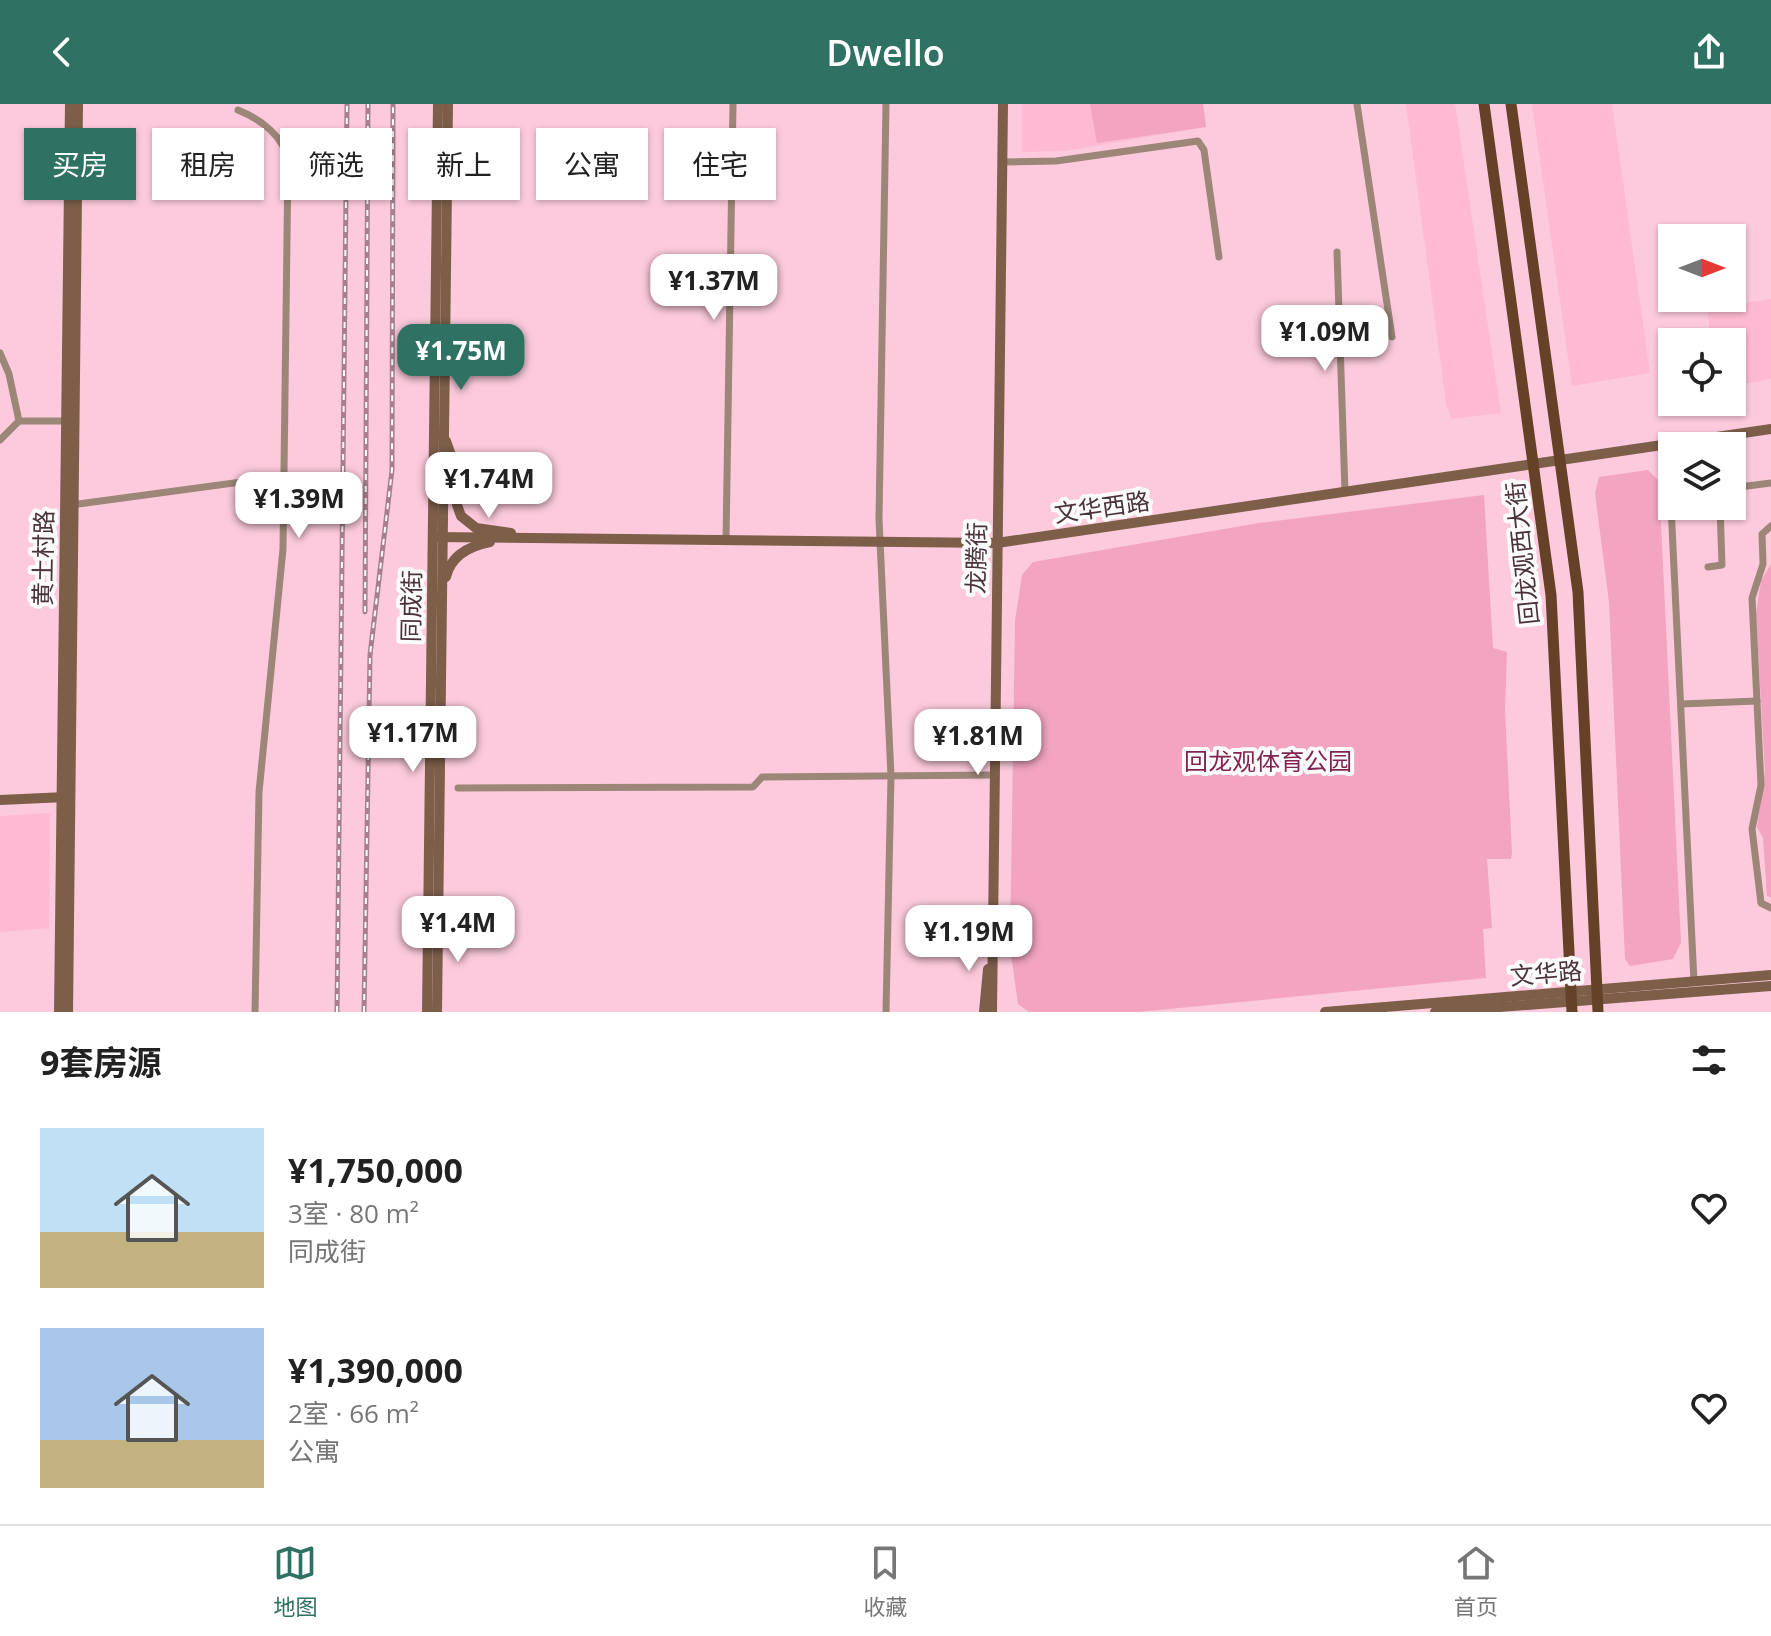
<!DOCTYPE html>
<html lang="zh">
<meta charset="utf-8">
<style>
:root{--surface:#fff;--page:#f2f2f2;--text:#222;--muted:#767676;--line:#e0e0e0;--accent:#2f7162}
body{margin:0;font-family:"Open Sans","Noto Sans SC",sans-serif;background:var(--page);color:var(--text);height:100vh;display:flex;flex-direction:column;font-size:30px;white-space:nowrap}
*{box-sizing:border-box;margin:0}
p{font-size:26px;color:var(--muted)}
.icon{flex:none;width:44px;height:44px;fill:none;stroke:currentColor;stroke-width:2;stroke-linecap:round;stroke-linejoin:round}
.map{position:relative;height:908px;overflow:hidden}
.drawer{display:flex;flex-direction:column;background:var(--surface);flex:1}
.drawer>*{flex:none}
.banner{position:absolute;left:24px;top:24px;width:800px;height:72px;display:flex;gap:16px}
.needle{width:52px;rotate:90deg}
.controls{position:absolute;left:1658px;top:120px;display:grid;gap:16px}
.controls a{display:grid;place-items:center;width:88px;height:88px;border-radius:0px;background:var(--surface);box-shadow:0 2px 6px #0004;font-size:40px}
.price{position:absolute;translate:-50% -68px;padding:0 18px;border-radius:16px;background:#fff;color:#222;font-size:26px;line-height:52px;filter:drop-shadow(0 2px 4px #0008)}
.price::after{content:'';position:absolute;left:50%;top:48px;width:24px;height:18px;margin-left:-12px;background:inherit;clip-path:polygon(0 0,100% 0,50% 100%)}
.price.current{background:var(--accent);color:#fff}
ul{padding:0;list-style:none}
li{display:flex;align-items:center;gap:24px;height:200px;padding:0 40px}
li span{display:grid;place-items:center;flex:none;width:224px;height:160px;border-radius:0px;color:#555}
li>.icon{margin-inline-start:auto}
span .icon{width:96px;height:96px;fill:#fffc;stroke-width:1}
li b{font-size:34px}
h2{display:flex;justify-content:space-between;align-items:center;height:96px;padding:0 40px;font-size:34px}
.pill{padding:0 28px;border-radius:0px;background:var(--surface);box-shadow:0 2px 6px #0004;font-size:28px;line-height:72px}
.pill.current{background:var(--accent);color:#fff}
header{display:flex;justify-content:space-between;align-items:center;height:104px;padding:0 40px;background:var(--accent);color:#fff;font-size:36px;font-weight:600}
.tab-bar{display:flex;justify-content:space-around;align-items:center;height:112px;border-top:2px solid var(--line);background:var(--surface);font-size:22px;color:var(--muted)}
.tab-bar a{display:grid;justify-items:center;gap:4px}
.tab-bar .current{color:var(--accent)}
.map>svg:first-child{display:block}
</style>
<header><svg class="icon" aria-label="back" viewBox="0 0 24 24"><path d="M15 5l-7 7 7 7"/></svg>Dwello<svg class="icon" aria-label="share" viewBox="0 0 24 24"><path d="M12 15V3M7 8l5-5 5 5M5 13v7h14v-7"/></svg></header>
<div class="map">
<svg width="1771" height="908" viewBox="0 0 1771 908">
<rect width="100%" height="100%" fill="#fccadc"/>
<!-- built -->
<g fill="#febad2">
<path d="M1022 0H1203L1206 23 1065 47 1022 48Z"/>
<path d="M1406 0H1455L1501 309 1451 315 1446 299Z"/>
<path d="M1532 0H1612L1650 269 1572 282Z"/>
<path d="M1771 195V275L1732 282V238H1711L1707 204Z"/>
<path d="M50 709 49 824 0 828V712Z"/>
</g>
<!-- green -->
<g fill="#f2a4c1">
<path d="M1090 0H1203L1206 23 1097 39Z"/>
<path d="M1648 366 1659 377 1681 839 1673 855 1630 862 1625 855 1609 498 1595 389 1599 373Z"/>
<path d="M1484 391 1493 544 1507 548 1505 606 1512 749 1511 755H1487L1492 824 1483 825 1486 874 1138 908H1029L1018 900 1010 843 1015 517 1022 471 1033 458 1259 419Z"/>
<path d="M1771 460V793L1767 792 1763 734 1757 723 1765 667 1756 509 1761 477Z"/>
</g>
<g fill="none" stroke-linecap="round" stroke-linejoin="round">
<!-- street -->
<g stroke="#9c8678" stroke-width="7">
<path d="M1357 0 1392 233"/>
<path d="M238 6C260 15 284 32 288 57L283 445 259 688 255 908"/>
<path d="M1002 58 1056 57 1198 37 1204 46 1219 153"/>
<path d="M1337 148 1345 388"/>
<path d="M0 249 9 270 19 317H70"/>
<path d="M0 336 19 317"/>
<path d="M1668 340 1694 878"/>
<path d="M1732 384 1771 379"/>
<path d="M71 401 285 372"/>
<path d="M1771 422 1762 430 1763 460 1752 494 1761 681 1752 725 1761 799 1771 804"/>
<path d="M726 436 733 0"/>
<path d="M1708 463 1722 461 1720 402"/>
<path d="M1681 600 1757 597"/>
<path d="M458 684 753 683 762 673 995 671"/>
<path d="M886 908 891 672 879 415 886 0"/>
</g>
<!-- secondary -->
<g stroke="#7c5e49" stroke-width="10">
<path d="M446 337 456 366 457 401 461 412 476 424 511 429"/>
<path d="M433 433 997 439 1771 325"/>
<path d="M446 473C451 451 469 442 490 438"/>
<path d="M0 696 66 693"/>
<path d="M59 908 70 0"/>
<path d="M68 908 78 0"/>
<path d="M427 908 438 0"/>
<path d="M437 908 448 0"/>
<path d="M984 908 988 865"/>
<path d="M992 908 1003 0"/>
<path d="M1325 908 1771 871"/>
<path d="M1435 908 1771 882"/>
</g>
<!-- primary -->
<g stroke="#654128" stroke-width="11">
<path d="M1484 0 1551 491 1572 908"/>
<path d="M1511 0 1578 488 1598 908"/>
</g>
<defs>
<g id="rail">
<path d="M365 508 368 0"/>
<path d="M337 908 347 0"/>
<path d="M364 908 370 551 392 366 393 0"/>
</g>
</defs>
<!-- rail casing -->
<use href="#rail" stroke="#a6808e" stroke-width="5"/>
<!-- rail -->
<use href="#rail" stroke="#fbfbfb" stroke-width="2" stroke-dasharray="6" stroke-linecap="butt"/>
</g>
<g text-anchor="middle" stroke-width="8" stroke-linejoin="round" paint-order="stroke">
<!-- street labels -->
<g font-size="24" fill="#4b333c" stroke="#fbfbfb">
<text transform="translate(1102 404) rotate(-8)" y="8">文华西路</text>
<text transform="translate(1523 449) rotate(-96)" y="8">回龙观西大街</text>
<text transform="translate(44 454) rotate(-89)" y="8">黄土村路</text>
<text transform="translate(977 454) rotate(-89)" y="8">龙腾街</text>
<text transform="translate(412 502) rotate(-89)" y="8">同成街</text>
<text transform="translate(1546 870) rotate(-5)" y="8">文华路</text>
</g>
<!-- park labels -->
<g font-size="24" fill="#822450" stroke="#fbfbfb">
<text x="1268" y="666">回龙观体育公园</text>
</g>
</g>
</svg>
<div class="controls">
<a><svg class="needle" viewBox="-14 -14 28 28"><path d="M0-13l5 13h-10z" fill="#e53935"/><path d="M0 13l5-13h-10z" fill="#767676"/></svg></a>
<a><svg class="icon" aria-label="locate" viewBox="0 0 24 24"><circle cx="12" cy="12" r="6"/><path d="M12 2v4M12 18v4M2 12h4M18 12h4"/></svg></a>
<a><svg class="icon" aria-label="layers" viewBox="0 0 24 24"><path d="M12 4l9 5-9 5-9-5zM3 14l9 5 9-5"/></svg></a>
</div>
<b class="price" style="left:714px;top:218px">¥1.37M</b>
<b class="price" style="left:1325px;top:269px">¥1.09M</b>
<b class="price current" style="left:461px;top:288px">¥1.75M</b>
<b class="price" style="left:489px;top:416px">¥1.74M</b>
<b class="price" style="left:299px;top:436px">¥1.39M</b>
<b class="price" style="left:413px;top:670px">¥1.17M</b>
<b class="price" style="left:978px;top:673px">¥1.81M</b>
<b class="price" style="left:458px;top:860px">¥1.4M</b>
<b class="price" style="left:969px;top:869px">¥1.19M</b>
<div class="banner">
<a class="pill current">买房</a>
<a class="pill">租房</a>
<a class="pill">筛选</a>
<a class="pill">新上</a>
<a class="pill">公寓</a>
<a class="pill">住宅</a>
</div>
</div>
<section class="drawer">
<h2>9套房源<svg class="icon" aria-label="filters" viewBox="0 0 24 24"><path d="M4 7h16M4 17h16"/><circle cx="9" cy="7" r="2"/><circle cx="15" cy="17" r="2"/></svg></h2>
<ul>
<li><span style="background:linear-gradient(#bfe0f5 65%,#c2b280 0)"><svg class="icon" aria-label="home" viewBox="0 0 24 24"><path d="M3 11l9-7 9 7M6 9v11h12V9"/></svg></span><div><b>¥1,750,000</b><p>3室 · 80 m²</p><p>同成街</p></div><svg class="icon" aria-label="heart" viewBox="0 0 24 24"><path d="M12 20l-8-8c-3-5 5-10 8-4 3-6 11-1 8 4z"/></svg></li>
<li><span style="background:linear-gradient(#a9c7e8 70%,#c2b280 0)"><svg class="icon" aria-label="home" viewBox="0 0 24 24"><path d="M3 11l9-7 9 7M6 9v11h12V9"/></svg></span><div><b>¥1,390,000</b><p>2室 · 66 m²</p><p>公寓</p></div><svg class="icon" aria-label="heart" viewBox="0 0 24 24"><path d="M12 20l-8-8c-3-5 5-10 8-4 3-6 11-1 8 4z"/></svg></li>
</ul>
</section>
<nav class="tab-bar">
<a class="current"><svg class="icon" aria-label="map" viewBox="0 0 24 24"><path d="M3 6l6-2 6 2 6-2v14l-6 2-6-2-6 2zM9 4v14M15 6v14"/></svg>地图</a>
<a><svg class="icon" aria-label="saved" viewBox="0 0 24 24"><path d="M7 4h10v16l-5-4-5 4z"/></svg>收藏</a>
<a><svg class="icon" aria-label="home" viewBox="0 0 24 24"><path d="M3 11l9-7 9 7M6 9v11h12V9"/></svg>首页</a>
</nav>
